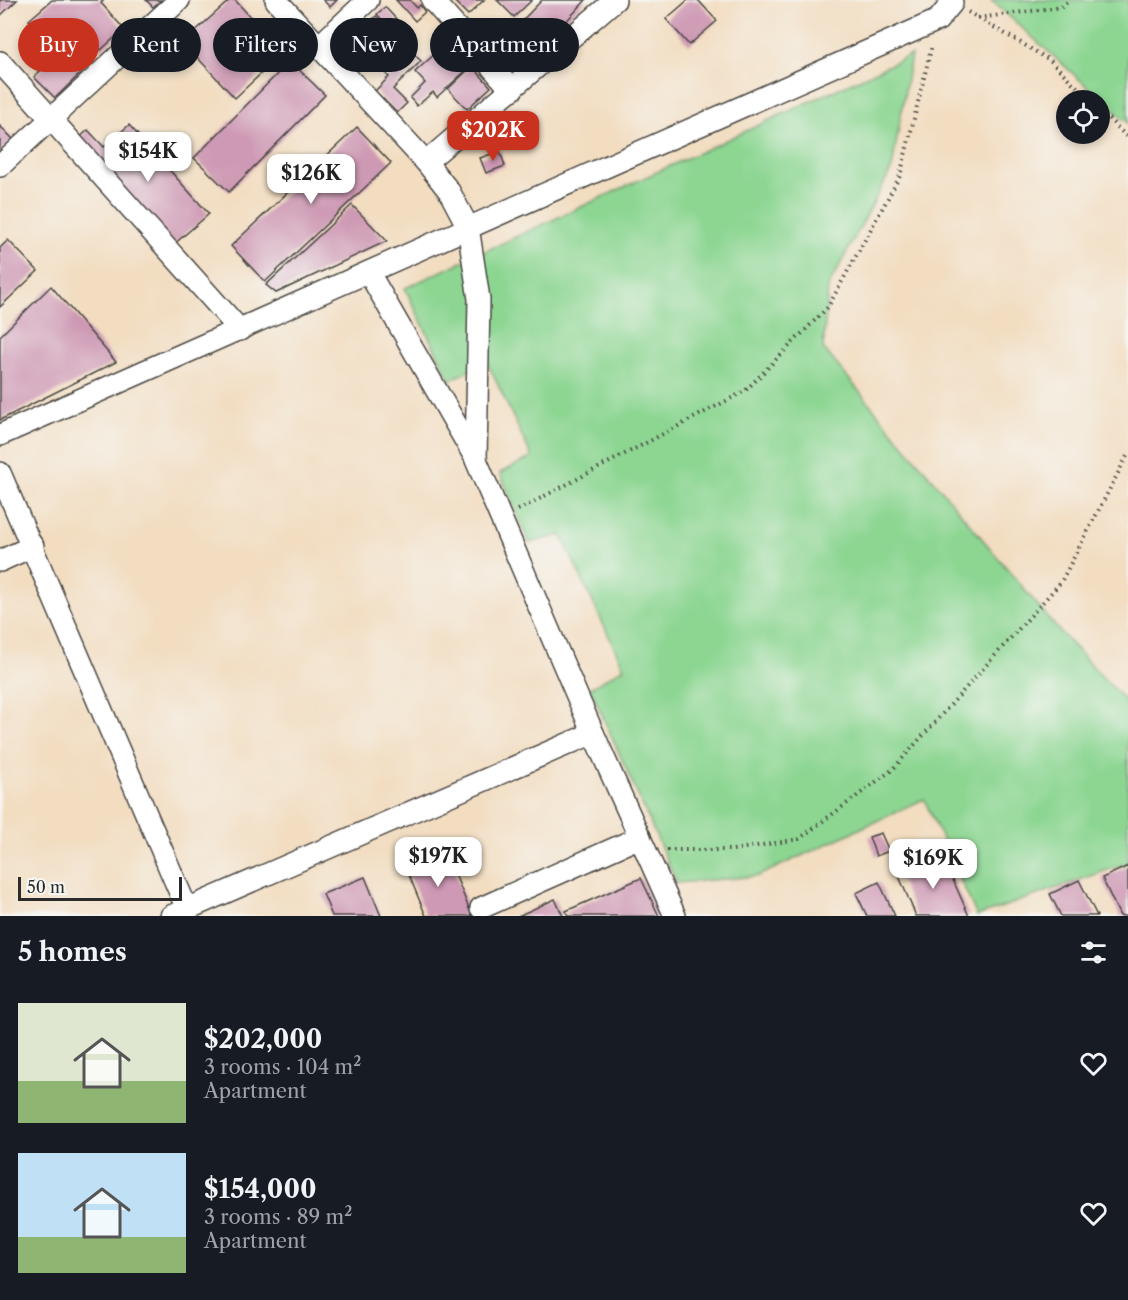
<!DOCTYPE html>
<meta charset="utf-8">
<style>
:root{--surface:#171b24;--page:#242831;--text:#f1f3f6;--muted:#9ea1a6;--accent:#c8321e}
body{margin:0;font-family:"Libre Caslon Text",serif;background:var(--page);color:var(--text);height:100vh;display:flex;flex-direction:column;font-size:22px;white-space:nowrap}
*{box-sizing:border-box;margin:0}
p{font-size:20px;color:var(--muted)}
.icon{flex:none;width:33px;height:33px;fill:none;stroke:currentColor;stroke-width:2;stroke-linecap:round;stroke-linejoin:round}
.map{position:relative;height:916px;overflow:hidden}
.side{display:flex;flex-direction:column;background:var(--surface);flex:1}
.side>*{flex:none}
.banner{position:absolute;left:18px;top:18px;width:600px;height:54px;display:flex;gap:12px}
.tools{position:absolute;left:1056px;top:90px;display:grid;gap:12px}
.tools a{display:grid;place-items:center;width:54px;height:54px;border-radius:50%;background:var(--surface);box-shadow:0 3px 9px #0003;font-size:30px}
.scale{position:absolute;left:18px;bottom:15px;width:164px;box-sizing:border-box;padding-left:6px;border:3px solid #2b2b2b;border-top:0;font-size:16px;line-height:21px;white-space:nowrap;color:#2b2b2b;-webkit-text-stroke:4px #f6f6f2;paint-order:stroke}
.price{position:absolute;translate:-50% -51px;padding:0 14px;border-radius:12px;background:#fff;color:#222;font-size:20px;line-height:39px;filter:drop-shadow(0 2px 3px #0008)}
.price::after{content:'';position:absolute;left:50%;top:36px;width:18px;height:14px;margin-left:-9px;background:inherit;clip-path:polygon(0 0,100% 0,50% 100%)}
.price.current{background:var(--accent);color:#fff}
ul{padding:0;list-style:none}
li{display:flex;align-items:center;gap:18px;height:150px;padding:0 18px}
li span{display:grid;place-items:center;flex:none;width:168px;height:120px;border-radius:0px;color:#555}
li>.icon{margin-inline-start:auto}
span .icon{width:72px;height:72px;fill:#fffc;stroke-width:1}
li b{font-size:26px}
h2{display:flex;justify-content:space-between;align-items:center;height:72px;padding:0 18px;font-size:26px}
.chip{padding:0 21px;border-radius:27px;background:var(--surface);box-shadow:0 3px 9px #0003;font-size:21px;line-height:54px}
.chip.current{background:var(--accent);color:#fff}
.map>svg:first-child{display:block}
</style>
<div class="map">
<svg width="1128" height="916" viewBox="0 0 1128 916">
<rect width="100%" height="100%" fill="#f6f6f2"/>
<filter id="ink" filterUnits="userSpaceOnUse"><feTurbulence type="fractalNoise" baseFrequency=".0167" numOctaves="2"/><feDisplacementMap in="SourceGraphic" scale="12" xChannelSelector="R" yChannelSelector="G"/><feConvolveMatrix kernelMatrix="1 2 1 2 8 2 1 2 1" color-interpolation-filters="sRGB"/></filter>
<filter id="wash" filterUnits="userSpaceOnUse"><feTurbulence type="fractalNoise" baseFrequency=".008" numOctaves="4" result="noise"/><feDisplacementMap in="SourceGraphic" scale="24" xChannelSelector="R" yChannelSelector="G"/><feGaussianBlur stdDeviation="1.35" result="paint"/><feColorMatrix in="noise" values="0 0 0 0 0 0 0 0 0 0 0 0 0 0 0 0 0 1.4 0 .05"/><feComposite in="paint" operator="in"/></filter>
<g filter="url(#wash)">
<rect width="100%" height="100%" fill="#f2ddc1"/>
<!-- green -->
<g fill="#8cd692" stroke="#5c805e" stroke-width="1.5">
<path d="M991 0H1128V123Z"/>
<path d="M911 55 892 168 828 287 823 348 1060 632 1128 704V863L977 916 924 799 758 876 677 883 590 688 624 668 561 535 529 543 500 473 532 457 487 362 450 380 405 288Z"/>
</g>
<g id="blocks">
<!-- building -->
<g fill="#ce99b4">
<path d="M0 0H17L0 16Z"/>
<path d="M52 0H104L101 3 124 29 101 50 79 26 54 48 29 20Z"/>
<path d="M146 0H161L153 7Z"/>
<path d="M230 0H235L283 53 235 98 183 42Z"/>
<path d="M323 0H337L330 7Z"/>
<path d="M396 0H410L417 8 420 5 425 12 415 21Z"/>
<path d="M453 0H484L468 15Z"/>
<path d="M497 0H532L514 17Z"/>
<path d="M542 0H586L517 74 493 51Z"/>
<path d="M688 0H698L717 21 689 45 666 19Z"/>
<path d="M385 7 398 21 390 29 377 14Z"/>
<path d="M376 16 421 61 393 89 407 103 397 113 375 91 389 77 367 55 381 42 365 27Z"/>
<path d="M363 29 375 42 367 50 355 37Z"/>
<path d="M449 41 472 65 437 97 433 92 417 106 410 98 425 83 415 72Z"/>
<path d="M61 51 82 72 55 98 34 77Z"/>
<path d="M290 61 325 95 229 192 194 158Z"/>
<path d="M472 66 491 87 467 109 448 89Z"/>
<path d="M129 125 209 214 173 245 78 139 88 130 104 147Z"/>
<path d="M0 126 13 139 0 153Z"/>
<path d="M357 127 391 163 265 282 231 246Z"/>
<path d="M500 151 505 166 486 173 480 158Z"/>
<path d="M352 205 387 241 276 293 266 285Z"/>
<path d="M8 240 38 271 0 307V248Z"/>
<path d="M51 286 116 362 0 420V336Z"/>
<path d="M881 833 889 851 876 856 869 837Z"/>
<path d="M446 852 472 916H426L406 868Z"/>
<path d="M942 855 969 916H916L898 874Z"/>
<path d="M1128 866V916H1120L1102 878Z"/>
<path d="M365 877 381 916H332L323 894Z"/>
<path d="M641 878 659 916H568L566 911Z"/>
<path d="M1079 880 1097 916H1061L1050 894Z"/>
<path d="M879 882 895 916H867L856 893Z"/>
<path d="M555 899 563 916H518Z"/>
</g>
</g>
</g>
<g filter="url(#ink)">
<use href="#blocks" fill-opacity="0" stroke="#494642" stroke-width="1.5"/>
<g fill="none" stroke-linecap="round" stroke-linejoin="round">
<defs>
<g id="street">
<path d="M276 0 426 162 449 191 468 227 479 299 476 460 593 733 675 916"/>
<path d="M432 0 512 90"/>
<path d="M319 46 368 0"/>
<path d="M0 62 240 330"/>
<path d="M426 162 615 0"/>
<path d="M0 166 179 0"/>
<path d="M369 273 476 459"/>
<path d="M0 435 938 20 952 3 951 0"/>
<path d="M0 473 187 909"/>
<path d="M0 561 33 546"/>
<path d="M481 908 640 837"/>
<path d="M171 916 593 733"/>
</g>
</defs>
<!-- street casing -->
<use href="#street" stroke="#494642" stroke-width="24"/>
<!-- path -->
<g stroke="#494642" stroke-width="4" stroke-dasharray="1.5 4.5" stroke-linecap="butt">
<path d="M968 12 1050 60 1090 100"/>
<path d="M978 18 1061 7 1070 0"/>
<path d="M1100 110 1128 138"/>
<path d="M518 510 745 391 828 307 900 176 932 45"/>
<path d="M667 850H733L799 839 892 770 1061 582 1128 454"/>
</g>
<!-- street -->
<use href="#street" stroke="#fff" stroke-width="21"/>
</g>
</g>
</svg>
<div class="tools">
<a><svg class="icon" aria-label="locate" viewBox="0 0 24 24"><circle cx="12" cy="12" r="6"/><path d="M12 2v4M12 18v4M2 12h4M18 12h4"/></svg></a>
</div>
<div class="scale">50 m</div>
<b class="price current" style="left:493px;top:162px">$202K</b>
<b class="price" style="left:148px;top:183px">$154K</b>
<b class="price" style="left:311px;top:205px">$126K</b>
<b class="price" style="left:438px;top:888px">$197K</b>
<b class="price" style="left:933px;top:890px">$169K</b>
<div class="banner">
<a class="chip current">Buy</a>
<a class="chip">Rent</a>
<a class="chip">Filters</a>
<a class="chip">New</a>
<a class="chip">Apartment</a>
</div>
</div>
<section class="side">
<h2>5 homes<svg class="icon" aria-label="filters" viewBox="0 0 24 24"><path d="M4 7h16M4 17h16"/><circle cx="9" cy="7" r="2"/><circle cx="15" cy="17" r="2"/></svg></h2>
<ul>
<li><span style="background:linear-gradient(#dfe7d0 65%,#8fb573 0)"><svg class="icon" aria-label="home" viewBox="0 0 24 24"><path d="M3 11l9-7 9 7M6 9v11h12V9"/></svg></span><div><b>$202,000</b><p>3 rooms · 104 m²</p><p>Apartment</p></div><svg class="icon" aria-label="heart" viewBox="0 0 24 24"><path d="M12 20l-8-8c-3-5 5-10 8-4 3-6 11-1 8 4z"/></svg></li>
<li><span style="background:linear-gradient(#bfe0f5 70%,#8fb573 0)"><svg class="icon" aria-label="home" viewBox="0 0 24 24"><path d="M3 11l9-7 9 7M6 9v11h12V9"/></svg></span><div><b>$154,000</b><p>3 rooms · 89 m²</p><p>Apartment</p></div><svg class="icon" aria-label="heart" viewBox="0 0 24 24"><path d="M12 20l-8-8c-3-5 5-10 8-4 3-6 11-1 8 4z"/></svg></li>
</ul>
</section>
